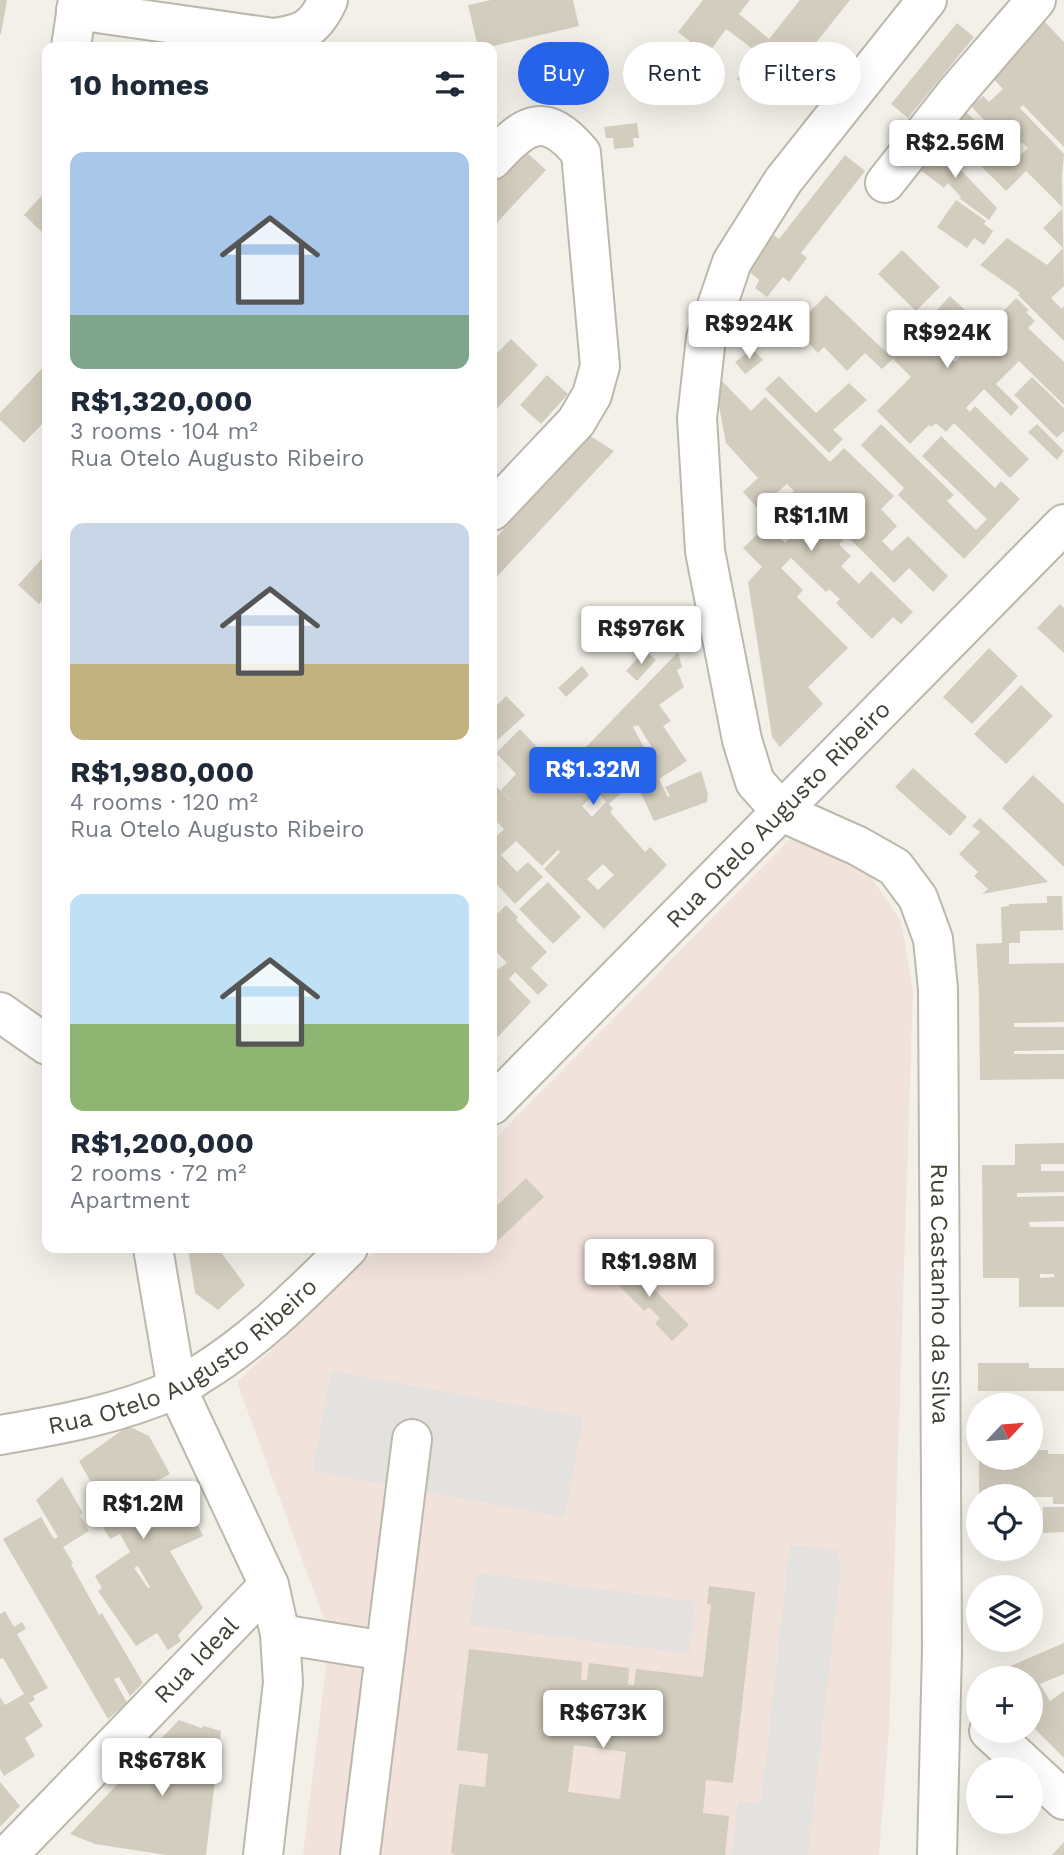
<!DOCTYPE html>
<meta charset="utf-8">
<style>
:root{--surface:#fff;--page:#f6f6f7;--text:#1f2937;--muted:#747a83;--accent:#2563eb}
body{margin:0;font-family:"Work Sans",sans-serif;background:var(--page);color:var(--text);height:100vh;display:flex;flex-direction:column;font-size:26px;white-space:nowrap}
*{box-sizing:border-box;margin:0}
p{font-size:23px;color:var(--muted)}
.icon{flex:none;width:38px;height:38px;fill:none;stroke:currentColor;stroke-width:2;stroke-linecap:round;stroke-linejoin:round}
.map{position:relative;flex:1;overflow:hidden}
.details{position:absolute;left:42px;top:42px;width:455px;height:1211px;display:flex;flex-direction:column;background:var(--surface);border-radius:14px;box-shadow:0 7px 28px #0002}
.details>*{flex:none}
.hud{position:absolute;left:518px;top:42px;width:441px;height:63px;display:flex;gap:14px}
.needle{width:46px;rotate:64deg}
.fabs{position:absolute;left:966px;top:1393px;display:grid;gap:14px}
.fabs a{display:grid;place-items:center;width:77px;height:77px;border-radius:50%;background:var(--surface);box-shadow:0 7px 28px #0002;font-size:35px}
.price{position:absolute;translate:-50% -60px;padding:0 16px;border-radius:7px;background:#fff;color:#222;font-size:23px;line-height:46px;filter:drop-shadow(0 2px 4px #0008)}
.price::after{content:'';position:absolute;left:50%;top:42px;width:21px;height:16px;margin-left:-10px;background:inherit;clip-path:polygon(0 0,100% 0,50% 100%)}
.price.selected{background:var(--accent);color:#fff}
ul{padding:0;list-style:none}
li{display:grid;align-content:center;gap:14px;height:371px;padding:0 28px}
li span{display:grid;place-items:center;height:217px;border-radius:14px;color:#555}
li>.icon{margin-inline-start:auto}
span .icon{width:126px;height:126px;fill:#fffc;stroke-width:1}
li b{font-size:30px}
h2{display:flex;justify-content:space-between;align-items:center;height:84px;padding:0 28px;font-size:30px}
.tag{padding:0 24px;border-radius:32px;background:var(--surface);box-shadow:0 7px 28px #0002;font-size:24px;line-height:63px}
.tag.selected{background:var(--accent);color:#fff}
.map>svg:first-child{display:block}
</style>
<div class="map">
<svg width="1064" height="1855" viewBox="0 0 1064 1855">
<rect width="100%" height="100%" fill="#f2f0e8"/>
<!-- medical -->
<path fill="#f1e2dc" d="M790 839 864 867 901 921 913 991 889 1730 879 1855H303L330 1635 237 1382 379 1248H492V1142Z"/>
<!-- parking -->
<g fill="#e3e2df">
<path d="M331 1371 583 1417 565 1517 313 1471Z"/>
<path d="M790 1545 836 1550 841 1565 808 1855H732L738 1801 761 1804Z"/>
<path d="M477 1573 695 1602 689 1654 470 1625Z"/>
</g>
<!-- building -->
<g fill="#d2cdbe" fill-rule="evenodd">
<path d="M0 0H7L1 34H0Z"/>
<path d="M491 0H573L579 26 489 47H478L468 5Z"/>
<path d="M703 0H750L739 14 769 39 800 0H850L768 103 737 79 758 53 726 29 707 55 678 32Z"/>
<path d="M1040 17 1064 42V147L1023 105 1020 108 1064 154 1062 177 1064 286 1051 298 1062 309 1064 306V341L1018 295 1020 293 980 265 1007 238 1047 265 1063 248 1043 228 1063 208 1026 171 1006 191 944 129 961 107 1015 160 1028 148 1022 142 1013 151 971 106 983 96 989 102 1003 89 989 74Z"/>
<path d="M957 23 974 37 908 118 891 104Z"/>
<path d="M637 123 639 138H633L634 147 614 149 613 138H606L604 127Z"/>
<path d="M934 142 997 208 989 220 959 198 961 197 948 183 944 188 915 166Z"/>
<path d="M525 151 546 170 492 228V186Z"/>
<path d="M845 155 865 171 801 253 807 258 789 282 783 277 767 297 755 288 759 280 749 271 748 267 774 235 779 239Z"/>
<path d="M47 190V237L24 215Z"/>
<path d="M956 200 986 221 984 224 993 231 984 245 974 238 967 248 937 227Z"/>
<path d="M902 250 940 287 916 311 878 274Z"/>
<path d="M826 295 890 356 917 327 955 362 960 357 924 324 950 296 982 326 983 324 987 328 1016 298 1029 310 1026 312 1035 321 1028 328 1064 362V405L1019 361 996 384 1019 407 1011 416 984 389 966 408 970 412 975 406 1029 459 1010 478 954 423 946 432 936 423 931 427 929 425 910 444 877 411 911 377 893 359 882 369 865 353 847 371 824 347 818 353 794 328Z"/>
<path d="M511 339 538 365 492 414V358Z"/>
<path d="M753 349 763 360 745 374 735 362Z"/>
<path d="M47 363V423L45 421 24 443 0 420V413Z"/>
<path d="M547 375 568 394 541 424 520 405Z"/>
<path d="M779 376 816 413 849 383 867 400 833 430 843 439 829 453 765 389Z"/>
<path d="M1032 377 1064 408V431L1057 438 1014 395Z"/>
<path d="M719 378 751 411 765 397 830 462 844 448 894 496 881 509 897 526 882 541 892 551 908 536 948 576 933 592 909 568 894 583 847 536 839 544 851 556 841 566 859 584 871 571 913 612 901 624 893 617 872 639 836 603 840 599 829 589 826 592 791 558 781 568 803 590 797 597 848 648 808 687 823 704 780 747 772 737 748 582 762 567 743 548 770 522 743 492 758 478 726 443 715 385ZM787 484 794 491 781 503 774 495ZM792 514 802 525 785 543 774 531Z"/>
<path d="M881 424 954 495 947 501 976 530 987 519 922 456 941 436 995 488 1001 481 1020 499 964 559 898 495 904 488 861 445Z"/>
<path d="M1037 424 1064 451 1057 460 1028 432Z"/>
<path d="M590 436 614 451 492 582V542Z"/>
<path d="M47 553V595L39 604 18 585Z"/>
<path d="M1060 604 1064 608V653L1037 628Z"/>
<path d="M989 648 1018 676 972 724 943 697Z"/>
<path d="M645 650 656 660 637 681 626 671Z"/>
<path d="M678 652 682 667 677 670 684 687 659 705 671 721 663 726 687 761 659 779 668 797 670 796 665 787 701 771 708 794 707 802 654 821 627 763 617 766 613 752 601 764 617 779 612 783 621 793 609 804 613 809 610 812 645 852 650 847 667 865 604 929 544 869 560 852 558 850 542 866 516 841 501 855 517 872 528 862 543 877 515 904 492 879V841L504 829 492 817V782L522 811 501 790 516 774 496 753 520 729 536 746 529 754 555 779ZM638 725 654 751 648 755 633 727ZM597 791 606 802 592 817 582 806ZM603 864 614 875 598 890 587 879Z"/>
<path d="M582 666 589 675 566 697 558 688Z"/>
<path d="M1021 685 1053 716 1006 764 974 734Z"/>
<path d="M506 696 525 715 492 745V710Z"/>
<path d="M913 768 967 817 950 836 895 787Z"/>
<path d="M1033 775 1064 804V867L1002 808Z"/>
<path d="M980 818 1006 842 1048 882 982 894 988 889 974 876 978 872 959 854 980 832 972 826Z"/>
<path d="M548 882 581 917 553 944 519 909Z"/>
<path d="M1047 896H1062L1063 930 1020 931V943H1009V964L1064 963V1022L1014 1023V1027H1064V1050L1014 1051V1054H1064V1079L980 1080 979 995 976 944 1002 943 1001 907 1009 906V904L1047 903Z"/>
<path d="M506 905 518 917 516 920 547 952 531 968 548 985 538 995 515 972 509 979 531 1002 492 1043V973L507 963 492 947V912L495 916Z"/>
<path d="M1064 1143V1164H1041V1171H1064V1192L1017 1193V1197L1064 1196V1221L1029 1222 1030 1227H1064V1307H1019V1278H983L982 1165H1015V1144ZM1040 1274H1054V1277L1040 1278Z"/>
<path d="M526 1178 544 1197 492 1246V1210Z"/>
<path d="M188 1248H218L245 1285 218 1310 195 1293Z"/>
<path d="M629 1259 651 1282 649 1284 689 1325 672 1341 655 1323 660 1318 649 1307 644 1311 610 1276Z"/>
<path d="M978 1363H1029V1368H1064V1391H978Z"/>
<path d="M128 1426 149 1436 170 1474 138 1490 149 1511 183 1494 203 1536 170 1551 203 1608 178 1635 181 1641 168 1650 157 1633 136 1646 98 1591 102 1588 95 1576 130 1552 120 1534 110 1539 99 1520 109 1514 79 1461ZM138 1566 150 1587 148 1588 134 1568Z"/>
<path d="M1031 1450H1048V1454H1064V1504H1053V1497H1033V1505H1031V1496H979V1458H1031Z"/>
<path d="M62 1477 83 1513 80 1515 89 1531 63 1547 73 1563 71 1564 99 1615 102 1613 143 1683 130 1696 119 1677 114 1679 127 1703 108 1719 3 1539 41 1517 54 1539 58 1537 36 1500Z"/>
<path d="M1043 1507H1064V1532L1043 1533Z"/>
<path d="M709 1586 755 1592 733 1783 706 1780 703 1813 729 1816 725 1855H455L451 1853 459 1784 485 1787 488 1754 457 1750 469 1649 582 1662 581 1680H587L589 1663 629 1668 628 1685H634L636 1669 703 1677 711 1604H707ZM574 1745 626 1752 620 1799 568 1792Z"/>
<path d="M5 1611 14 1627 22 1622 26 1629 17 1634 48 1688 33 1696 35 1700 29 1703 43 1726 25 1738 35 1756 4 1776 0 1769V1697L5 1705 24 1694 3 1658 0 1659V1614Z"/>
<path d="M1064 1643V1674L1040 1684 1050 1701 1064 1691V1758L1031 1725V1678H998L994 1673Z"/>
<path d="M179 1720 201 1728 204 1726 221 1731 206 1855H166L95 1844 70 1834Z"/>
<path d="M0 1782 20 1806 0 1827Z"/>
<path d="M1064 1842V1855H1052Z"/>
</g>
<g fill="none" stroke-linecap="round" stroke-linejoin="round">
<defs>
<g id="minor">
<path id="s1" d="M927 0 783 181 732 262 706 338 697 418 705 551 742 740 755 782 782 812 858 846 895 867 918 898 933 939 938 989 942 1650 937 1855"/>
<path d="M76 10 273 38C303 34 315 29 328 0"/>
<path d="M71 47 78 0"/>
<path d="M492 160C525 123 545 110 581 153L600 366 592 395 576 422 492 511"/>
<path d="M885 183 956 93 1036 0"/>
<path d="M0 1012 47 1045"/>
<path id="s2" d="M492 1105 1064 524"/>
<path d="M153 1248 177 1389 269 1585 280 1634 283 1683 263 1855"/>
<path id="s3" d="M0 1435C59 1425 120 1414 175 1389 185 1385 194 1378 202 1373 257 1339 302 1293 348 1248"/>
<path d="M280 1634 385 1651"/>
<path d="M989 1731 1064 1800"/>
<path id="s4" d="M8 1855 269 1585"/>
<path d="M360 1855 412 1439"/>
</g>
</defs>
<!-- minor casing -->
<use href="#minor" stroke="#bcb8ab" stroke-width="42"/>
<!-- minor -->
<use href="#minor" stroke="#fff" stroke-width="38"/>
</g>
<g text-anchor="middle" stroke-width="7" stroke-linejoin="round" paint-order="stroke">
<!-- street labels -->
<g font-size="24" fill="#444137" stroke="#fff">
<text dy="8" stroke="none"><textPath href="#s2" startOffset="408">Rua Otelo Augusto Ribeiro</textPath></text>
<text dy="8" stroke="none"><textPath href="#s1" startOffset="1461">Rua Castanho da Silva</textPath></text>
<text dy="8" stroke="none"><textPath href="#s3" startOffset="203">Rua Otelo Augusto Ribeiro</textPath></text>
<text dy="8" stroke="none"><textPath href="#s4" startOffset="271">Rua Ideal</textPath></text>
</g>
</g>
</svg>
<div class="fabs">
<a><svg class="needle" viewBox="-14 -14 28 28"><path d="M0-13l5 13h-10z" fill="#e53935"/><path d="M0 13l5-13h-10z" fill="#747a83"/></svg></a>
<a><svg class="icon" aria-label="locate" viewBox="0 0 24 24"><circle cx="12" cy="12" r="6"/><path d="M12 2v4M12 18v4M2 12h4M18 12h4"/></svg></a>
<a><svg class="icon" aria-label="layers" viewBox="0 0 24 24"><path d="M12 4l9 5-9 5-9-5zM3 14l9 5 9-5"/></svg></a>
<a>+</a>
<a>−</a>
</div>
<b class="price" style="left:955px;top:180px">R$2.56M</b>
<b class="price" style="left:749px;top:361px">R$924K</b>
<b class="price" style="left:947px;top:370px">R$924K</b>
<b class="price" style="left:811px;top:553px">R$1.1M</b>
<b class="price" style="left:641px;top:666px">R$976K</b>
<b class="price selected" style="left:593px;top:807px">R$1.32M</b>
<b class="price" style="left:649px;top:1299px">R$1.98M</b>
<b class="price" style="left:143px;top:1541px">R$1.2M</b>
<b class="price" style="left:603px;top:1750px">R$673K</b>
<b class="price" style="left:162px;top:1798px">R$678K</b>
<div class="hud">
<a class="tag selected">Buy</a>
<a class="tag">Rent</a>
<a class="tag">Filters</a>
</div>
<section class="details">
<h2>10 homes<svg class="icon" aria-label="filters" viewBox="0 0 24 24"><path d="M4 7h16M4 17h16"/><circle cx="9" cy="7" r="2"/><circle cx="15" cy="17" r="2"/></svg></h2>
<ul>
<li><span style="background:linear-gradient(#a9c7e8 75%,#7fa58c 0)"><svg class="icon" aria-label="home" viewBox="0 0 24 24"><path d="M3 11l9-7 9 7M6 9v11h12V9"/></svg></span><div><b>R$1,320,000</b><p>3 rooms · 104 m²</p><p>Rua Otelo Augusto Ribeiro</p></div></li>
<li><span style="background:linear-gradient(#c9d6e8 65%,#c2b280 0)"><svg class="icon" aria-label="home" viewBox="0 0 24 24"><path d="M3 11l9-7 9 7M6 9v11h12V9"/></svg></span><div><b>R$1,980,000</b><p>4 rooms · 120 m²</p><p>Rua Otelo Augusto Ribeiro</p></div></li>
<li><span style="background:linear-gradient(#bfe0f5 60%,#8fb573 0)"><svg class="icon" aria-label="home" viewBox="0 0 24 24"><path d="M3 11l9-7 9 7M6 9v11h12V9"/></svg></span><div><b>R$1,200,000</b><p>2 rooms · 72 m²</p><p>Apartment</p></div></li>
</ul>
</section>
</div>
